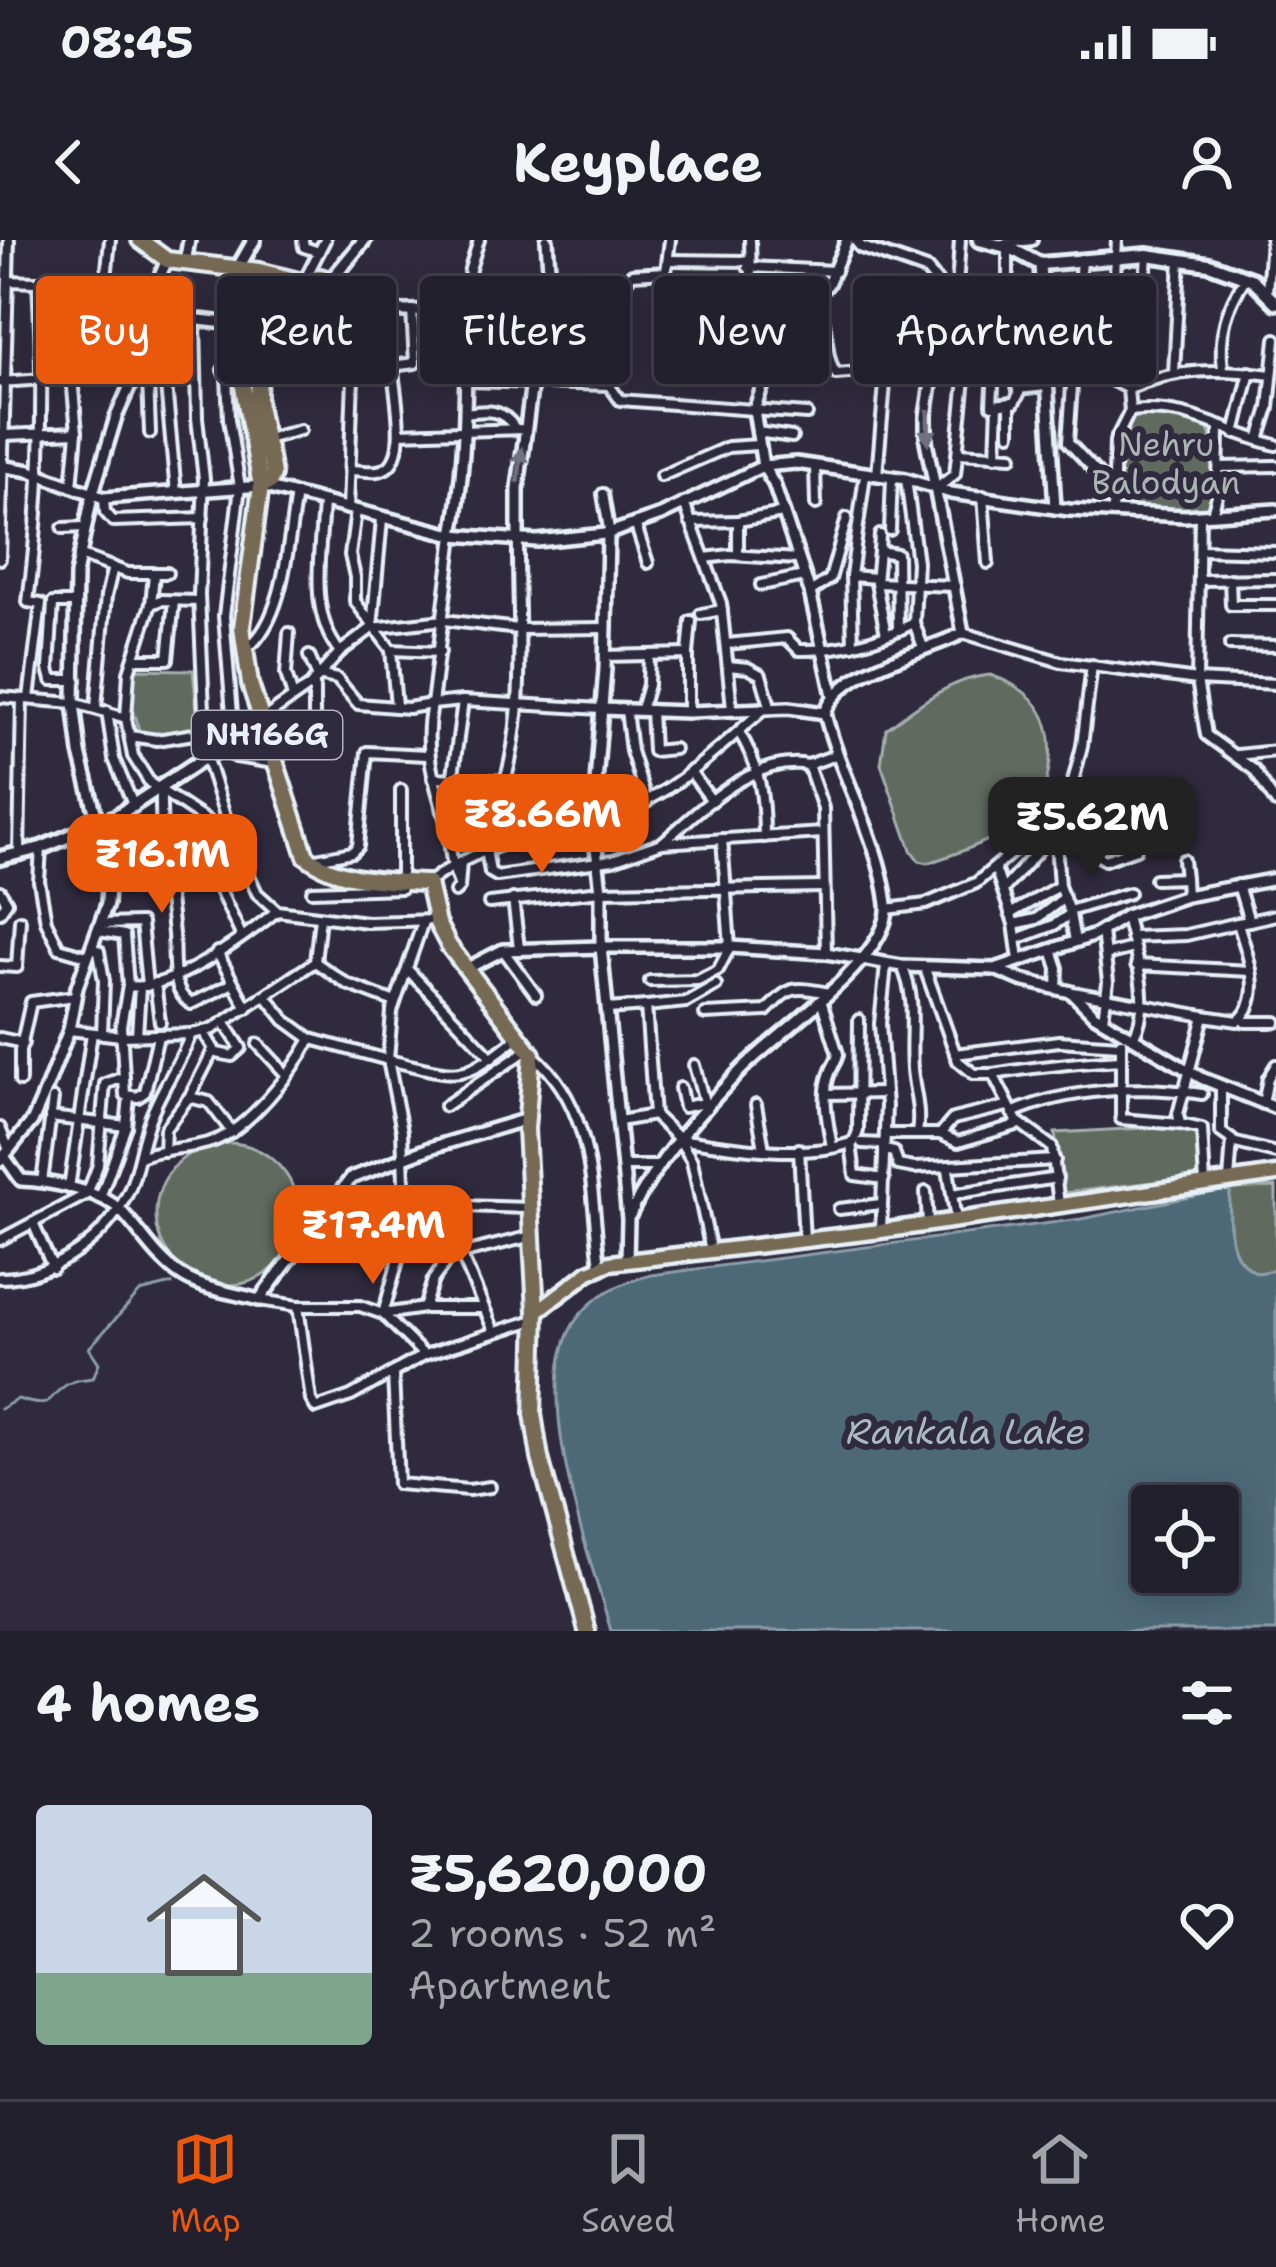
<!DOCTYPE html>
<meta charset="utf-8">
<style>
:root{--surface:#23202e;--page:#2f2d3a;--text:#f1f3f6;--muted:#a3a3aa;--line:#403e4a;--accent:#ea580c}
body{margin:0;font-family:"Shantell Sans",sans-serif;background:var(--page);color:var(--text);height:100vh;display:flex;flex-direction:column;font-size:45px;white-space:nowrap}
*{box-sizing:border-box;margin:0}
p{font-size:39px;color:var(--muted)}
.icon{flex:none;width:66px;height:66px;fill:none;stroke:currentColor;stroke-width:2;stroke-linecap:round;stroke-linejoin:round}
.map{position:relative;height:1391px;overflow:hidden}
.side{display:flex;flex-direction:column;background:var(--surface);flex:1}
.side>*{flex:none}
.banner{position:absolute;left:36px;top:36px;width:1206px;height:108px;display:flex;gap:24px}
.fabs{position:absolute;left:1131px;top:1245px;display:grid;gap:24px}
.fabs a{display:grid;place-items:center;width:108px;height:108px;border-radius:12px;background:var(--surface);box-shadow:0 6px 30px #0003,0 0 0 3px var(--line);font-size:60px}
.price{position:absolute;translate:-50% -102px;padding:0 27px;border-radius:24px;background:var(--accent);color:#fff;font-size:39px;line-height:78px;filter:drop-shadow(0 3px 6px #0008)}
.price::after{content:'';position:absolute;left:50%;top:72px;width:36px;height:27px;margin-left:-18px;background:inherit;clip-path:polygon(0 0,100% 0,50% 100%)}
.price.on{background:#222;color:#fff}
ul{padding:0;list-style:none}
li{display:flex;align-items:center;gap:36px;height:300px;padding:0 36px}
li span{display:grid;place-items:center;flex:none;width:336px;height:240px;border-radius:12px;color:#555}
li>.icon{margin-inline-start:auto}
span .icon{width:144px;height:144px;fill:#fffc;stroke-width:1}
li b{font-size:51px}
h2{display:flex;justify-content:space-between;align-items:center;height:144px;padding:0 36px;font-size:51px}
.tag{padding:0 42px;border-radius:12px;background:var(--surface);box-shadow:0 6px 30px #0003,0 0 0 3px var(--line);font-size:42px;line-height:108px}
.tag.on{background:var(--accent);color:#fff}
.status{display:flex;justify-content:space-between;align-items:center;height:84px;padding:0 60px;background:var(--surface);direction:ltr}
.status svg{height:33px;fill:currentColor}
header{display:flex;justify-content:space-between;align-items:center;height:156px;padding:0 36px;background:var(--surface);font-size:54px;font-weight:700}
.menu{display:flex;justify-content:space-around;align-items:center;height:168px;border-top:3px solid var(--line);background:var(--surface);font-size:33px;color:var(--muted)}
.menu a{display:grid;justify-items:center;gap:6px}
.menu .on{color:var(--accent)}
.map>svg:first-child{display:block}
</style>
<div class="status"><b>08:45</b><svg viewBox="0 0 49 12"><path d="M0 12V9h3v3zM5 12V6h3v6zM10 12V3h3v9zM15 12V0h3v12zM26 1h20v11H26zM47 4h2v5h-2z"/></svg></div>
<header><svg class="icon" aria-label="back" viewBox="0 0 24 24"><path d="M15 5l-7 7 7 7"/></svg>Keyplace<svg class="icon" aria-label="person" viewBox="0 0 24 24"><circle cx="12" cy="8" r="4"/><path d="M4 21q1-7 8-7t8 7"/></svg></header>
<div class="map">
<svg width="1276" height="1391" viewBox="0 0 1276 1391">
<rect width="100%" height="100%" fill="#2f2a3d"/>
<filter id="ink" filterUnits="userSpaceOnUse"><feTurbulence type="fractalNoise" baseFrequency=".00833" numOctaves="2"/><feDisplacementMap in="SourceGraphic" scale="24" xChannelSelector="R" yChannelSelector="G"/><feConvolveMatrix kernelMatrix="1 2 1 2 8 2 1 2 1" color-interpolation-filters="sRGB"/></filter>
<g filter="url(#ink)">
<!-- green -->
<g fill="#616b5f" stroke="#a4aeac" stroke-width="3">
<path d="M1140 174 1178 177 1207 186C1217 209 1215 247 1207 271L1119 266 1121 199 1129 180Z"/>
<path d="M126 429 193 430 200 501 141 502 136 477 127 476Z"/>
<path d="M990 435C1040 451 1058 484 1048 534 1046 542 1045 553 1040 560 1017 593 965 611 928 623L919 621 911 610 881 524 886 489C917 466 951 438 990 435Z"/>
<path d="M1198 885 1203 936 1064 953 1055 893Z"/>
<circle cx="227" cy="974" r="71"/>
<path d="M1276 947V1030L1258 1033C1224 1020 1230 980 1230 949Z"/>
</g>
<!-- water -->
<path fill="#4e6777" stroke="#8c9eab" stroke-width="3" fill-rule="evenodd" d="M1230 949C1229 980 1224 1020 1258 1033L1276 1030V1391H611C590 1315 529 1154 574 1083 592 1055 620 1043 651 1035L1081 979ZM1152 1266H1218V1332H1152Z"/>
<g fill="none" stroke-linecap="round" stroke-linejoin="round">
<!-- stream -->
<path stroke="#8c9eab" stroke-width="3" d="M0 1169 18 1159C59 1172 43 1155 72 1142 78 1139 86 1139 93 1138L99 1123 89 1108 140 1052 172 1044"/>
<defs>
<g id="minor">
<path d="M303 0 304 7 319 12"/>
<path d="M750 0 752 74 791 82"/>
<path d="M1117 0 1109 139 1128 149C1176 127 1221 129 1272 135"/>
<path d="M1004 4 1032 0"/>
<path d="M1081 19 1068 202 1113 250"/>
<path d="M669 20 748 21"/>
<path d="M748 27 835 31"/>
<path d="M9 41 60 43 64 51 77 192 72 247"/>
<path d="M304 41 325 0"/>
<path d="M104 47 157 43"/>
<path d="M1267 52 1271 0"/>
<path d="M551 57 582 60 615 56 632 34 666 32 670 0"/>
<path d="M607 57 609 145 620 160 807 174"/>
<path d="M814 62C832 83 822 112 836 134L861 132 885 144 877 235"/>
<path d="M466 65 470 29 479 0"/>
<path d="M943 67 956 65 960 0"/>
<path d="M174 77 166 145 176 253"/>
<path d="M195 79 197 178 204 239 199 355 206 516 232 598"/>
<path d="M938 109 1008 110V8"/>
<path d="M995 110 992 165 1014 163 1019 154 1008 110"/>
<path d="M147 111 150 193"/>
<path d="M1223 129C1218 93 1227 67 1246 37"/>
<path d="M223 130 227 137 229 179 240 247 224 376 234 499"/>
<path d="M1045 131 1109 139"/>
<path d="M1174 133 1180 19"/>
<path d="M107 134 104 58 110 0"/>
<path d="M353 134 393 131"/>
<path d="M767 134 810 140"/>
<path d="M466 141 609 145"/>
<path d="M0 142 134 133"/>
<path d="M1138 144 1147 15"/>
<path d="M1018 149 1046 146"/>
<path d="M1130 171C1188 164 1222 192 1276 205"/>
<path d="M465 173C486 170 502 168 515 188"/>
<path d="M757 192 792 197"/>
<path d="M399 193 525 189"/>
<path d="M1010 193V163"/>
<path d="M1235 193 1250 132"/>
<path d="M5 195 77 192"/>
<path d="M267 199 300 190"/>
<path d="M1259 200 1269 168 1276 99"/>
<path d="M958 213 1012 216"/>
<path d="M996 216 998 165"/>
<path d="M815 226 816 264"/>
<path d="M1219 227 1276 226"/>
<path d="M351 230C363 230 379 235 389 226 407 210 395 153 393 131L399 125 415 123 412 70"/>
<path d="M661 236 728 207 758 205"/>
<path d="M937 248 955 234 968 110"/>
<path d="M603 254 609 289"/>
<path d="M983 256 988 323"/>
<path d="M104 258 105 272 113 281 203 278"/>
<path d="M323 262C321 311 307 372 340 412"/>
<path d="M684 263 721 363 732 468"/>
<path d="M348 269 353 138 349 65"/>
<path d="M356 271 350 315 355 337V361L391 410 396 466"/>
<path d="M1113 273 1115 201 1130 171 1128 149"/>
<path d="M1212 274 1218 252 1219 187"/>
<path d="M1200 276 1197 440 1206 495 1254 530 1276 563"/>
<path d="M690 282 738 281"/>
<path d="M635 283 648 323"/>
<path d="M63 288 84 287"/>
<path d="M890 290 892 237"/>
<path d="M453 295 432 464 463 461 601 469"/>
<path d="M1200 310 1276 312"/>
<path d="M879 311 880 295"/>
<path d="M79 315 128 333H167"/>
<path d="M738 315V281L783 273"/>
<path d="M705 318 730 315 798 319"/>
<path d="M0 319 9 0"/>
<path d="M851 336 876 338"/>
<path d="M1230 339 1231 365H1276"/>
<path d="M1200 340 1276 339"/>
<path d="M876 343 955 346"/>
<path d="M761 345 804 336"/>
<path d="M810 352 830 339 847 278"/>
<path d="M151 364 154 334"/>
<path d="M701 374 722 370"/>
<path d="M914 383 923 407"/>
<path d="M372 388 444 380 518 389 605 388"/>
<path d="M289 393 286 434 293 457"/>
<path d="M963 393 1061 422 1197 440 1276 444"/>
<path d="M886 394 876 343 879 311 897 314 898 390"/>
<path d="M727 404 787 398 799 410C839 411 879 400 914 383L917 322 906 239"/>
<path d="M853 405 851 336 865 235"/>
<path d="M1230 405 1276 406"/>
<path d="M247 408C285 380 288 300 296 254"/>
<path d="M391 410 440 412"/>
<path d="M688 414 691 381"/>
<path d="M309 416 317 435 337 439 358 464 408 468 432 464C423 506 433 539 445 578 451 601 449 622 459 644"/>
<path d="M605 416 688 414V472"/>
<path d="M135 419H168L174 361"/>
<path d="M728 426 748 428 761 435 771 469"/>
<path d="M76 440H52L49 429 53 363H76"/>
<path d="M0 457 74 463 126 478 133 516 150 543 232 598 257 653 277 671 367 682 437 680"/>
<path d="M29 458 41 364 28 362C42 256 44 148 38 42"/>
<path d="M96 468 106 356 113 327"/>
<path d="M641 469 648 445 649 415"/>
<path d="M626 470 631 511 647 562"/>
<path d="M651 470 653 511 674 509"/>
<path d="M107 471 114 519 134 567"/>
<path d="M126 478 129 432 151 364 161 360 199 361"/>
<path d="M263 479 310 446 340 412 372 388 382 279"/>
<path d="M739 492C760 526 764 557 764 597"/>
<path d="M130 496 157 500 206 492"/>
<path d="M220 509 236 517 274 523"/>
<path d="M272 510 307 504 314 499V441"/>
<path d="M1237 515 1276 511"/>
<path d="M690 531 712 561"/>
<path d="M453 535 463 461"/>
<path d="M433 538 508 541"/>
<path d="M161 550C160 600 168 645 173 694 175 716 169 751 191 764L233 743"/>
<path d="M495 570C530 487 517 389 518 300"/>
<path d="M1056 588 1105 620 1136 609"/>
<path d="M161 590 215 640 242 697"/>
<path d="M662 603C700 570 753 515 808 525"/>
<path d="M41 608 39 641 46 681 59 708 87 716"/>
<path d="M486 610 490 632 497 636 613 620 662 603 823 593"/>
<path d="M19 613 22 459"/>
<path d="M311 620 352 612 358 606 367 512 427 515"/>
<path d="M1183 620 1185 638"/>
<path d="M995 628 1014 684 1019 720"/>
<path d="M1155 639 1185 638 1186 656"/>
<path d="M429 642C490 596 552 597 620 573 675 553 719 507 763 470"/>
<path d="M1003 650 1044 604 1056 599"/>
<path d="M0 651 7 662 0 672"/>
<path d="M312 651 401 648V550"/>
<path d="M455 652 459 648 461 622"/>
<path d="M513 659 519 708"/>
<path d="M489 663 601 651 824 647"/>
<path d="M887 669 926 664 976 643 1016 609 1055 587 1064 577 1082 506 1092 425"/>
<path d="M1069 671 1129 653"/>
<path d="M1010 674 1059 646"/>
<path d="M1070 674 1075 701"/>
<path d="M1126 676C1134 711 1153 763 1134 796"/>
<path d="M1249 681 1276 675"/>
<path d="M101 684 141 683 147 746"/>
<path d="M1014 684 1036 679 1064 658"/>
<path d="M99 691 124 695 128 746"/>
<path d="M1102 691 1108 742 1103 779"/>
<path d="M1131 697 1186 695 1238 683"/>
<path d="M1017 699 1054 685 1070 674 1059 646 1055 587"/>
<path d="M91 707 99 711 104 741 102 794"/>
<path d="M503 710 536 755"/>
<path d="M1052 710 1058 728 1057 749"/>
<path d="M217 712 247 768"/>
<path d="M826 713 823 568 808 525 838 514"/>
<path d="M1105 715 1133 708"/>
<path d="M315 722 347 744 395 762"/>
<path d="M1136 725 1251 731"/>
<path d="M0 726 17 727 20 680"/>
<path d="M902 726C918 762 909 791 912 829 914 854 921 867 917 894"/>
<path d="M924 726 958 821 974 834H993L1017 881 1052 907 1059 965"/>
<path d="M409 731 492 818"/>
<path d="M650 741 698 740 718 730 730 707 722 599"/>
<path d="M155 743 160 782"/>
<path d="M1073 752 1204 776"/>
<path d="M266 756 285 780 311 799"/>
<path d="M821 760 838 814C837 821 832 826 830 833 821 854 828 885 832 907"/>
<path d="M646 766 686 762 716 745"/>
<path d="M608 769 646 766 654 875 679 899"/>
<path d="M705 774 766 771C791 746 791 746 829 753"/>
<path d="M1245 782H1276"/>
<path d="M69 790 121 796 191 794"/>
<path d="M137 795 140 748"/>
<path d="M158 796 145 852 138 857 125 855 121 786 128 746C172 752 243 698 277 671"/>
<path d="M519 796C458 845 461 836 388 820L402 891 406 992 383 1074 424 1115 534 1080"/>
<path d="M0 798 23 803"/>
<path d="M1121 802V879L1180 884"/>
<path d="M258 804 285 833"/>
<path d="M212 812 232 816 241 808 224 782"/>
<path d="M532 814C596 868 590 949 600 1026"/>
<path d="M955 814 1059 801 1120 805"/>
<path d="M694 825 706 869"/>
<path d="M993 834C1036 827 1077 822 1121 820"/>
<path d="M20 841V811L31 762 75 756"/>
<path d="M1221 847V892L1232 900 1229 940"/>
<path d="M680 848 684 867 704 863"/>
<path d="M827 854 885 853"/>
<path d="M190 856 214 809 203 791"/>
<path d="M1263 864 1268 838 1276 825"/>
<path d="M756 865 764 909"/>
<path d="M445 866 527 810"/>
<path d="M1012 873C1068 848 1143 845 1202 854"/>
<path d="M50 877 126 886"/>
<path d="M619 881 654 875"/>
<path d="M0 888 9 910"/>
<path d="M885 894H940L953 879 1007 866"/>
<path d="M940 894 958 902 1020 884"/>
<path d="M1232 902 1276 913"/>
<path d="M851 903 855 935 884 939"/>
<path d="M862 903 884 904"/>
<path d="M799 909 804 1000"/>
<path d="M884 910 894 912 898 925 914 928 1055 920"/>
<path d="M164 911 165 889 189 857 209 862 232 892"/>
<path d="M140 917C162 907 190 910 214 901 249 888 293 832 311 799L388 820 392 772 423 682"/>
<path d="M623 926H655"/>
<path d="M948 929 956 980"/>
<path d="M42 942 53 859"/>
<path d="M1205 944 1202 889 1180 884 1178 874 1204 776 1238 781C1267 757 1246 713 1238 683L1249 681 1238 645"/>
<path d="M69 948 92 793"/>
<path d="M926 952 928 983"/>
<path d="M952 954 1057 938"/>
<path d="M101 955 126 886 129 857"/>
<path d="M839 969 881 964"/>
<path d="M444 974 494 1091"/>
<path d="M324 976 406 992"/>
<path d="M406 976 434 978 462 966 531 968"/>
<path d="M33 983 53 1028"/>
<path d="M881 990 886 866 880 784 886 725"/>
<path d="M0 1000 87 954 98 925 105 844 121 838"/>
<path d="M711 1011 692 921 679 899C729 907 805 920 854 902L858 891 859 780"/>
<path d="M460 1014 532 996"/>
<path d="M0 1038C54 1038 109 997 130 948 140 922 142 894 154 869 165 843 181 821 191 794L213 789 315 722 320 677"/>
<path d="M259 1060 298 1066H360L383 1074 424 1068H482"/>
<path d="M298 1066 311 1160 316 1168 351 1156 424 1115"/>
<path d="M424 1068 433 1040 446 1022"/>
<path d="M393 1134 398 1244 469 1250 490 1247"/>
</g>
<g id="tertiary">
<path d="M185 23 189 0"/>
<path d="M1040 24 1055 268"/>
<path d="M325 53C391 88 480 62 551 57L547 0"/>
<path d="M156 75 234 84"/>
<path d="M0 226 30 231 104 258 261 246 453 295 537 301 605 294"/>
<path d="M612 292 661 275 763 226 796 223 906 239 951 253 1069 270 1185 276 1276 270"/>
<path d="M453 295C467 219 466 141 466 65"/>
<path d="M608 297 605 429 593 581 601 651V707L628 979 627 1021"/>
<path d="M518 300V248L532 142V59"/>
<path d="M833 455 810 352 774 244 763 226 754 170 772 120 791 82 828 44 847 0"/>
<path d="M601 469 688 472 789 468 825 473"/>
<path d="M825 473C841 427 924 413 963 393L926 201V176L943 67 936 41 927 30 861 7 855 0"/>
<path d="M466 729 503 710 601 707H730L826 713 902 726 995 729 1021 740 1071 752 1093 774 1201 838 1276 868"/>
<path d="M995 729 1095 695 1126 676 1186 656 1276 639"/>
<path d="M4 916 21 940C48 941 102 951 120 970 140 990 154 1016 178 1033 201 1050 232 1052 259 1060L351 938 430 908 527 879"/>
<path d="M0 921 33 880 43 857 69 790 77 747 107 664 109 626 80 513 74 463 76 335 92 256 116 177 150 101 157 43 167 20"/>
<path d="M630 975C657 919 697 876 740 831 775 794 893 717 887 664 879 597 840 537 825 473"/>
</g>
<g id="secondary">
<path d="M979 0 1010 8 1040 24 1147 15 1209 24 1253 40 1276 63"/>
<path d="M238 28 254 0"/>
<path d="M328 44 364 0"/>
<path d="M0 618 41 608 115 577 262 480"/>
</g>
<path id="primary" d="M536 1072 589 1032 610 1023 881 991 1276 934"/>
<g id="trunk">
<path d="M140 0 167 20 259 31 310 44"/>
<path d="M238 28 234 97 261 246 242 387 250 444 306 616C338 642 388 641 428 643L437 683 449 706 532 814 526 889 536 1072 533 1174 540 1218 587 1391"/>
<circle cx="319" cy="46" r="9"/>
<path d="M261 246 270 242 273 235C270 205 252 168 260 138 269 102 322 92 323 55"/>
</g>
</defs>
<!-- minor casing -->
<use href="#minor" stroke="#e8f1f8" stroke-width="16"/>
<!-- tertiary casing -->
<use href="#tertiary" stroke="#e8f1f8" stroke-width="18"/>
<!-- secondary casing -->
<use href="#secondary" stroke="#e8f1f8" stroke-width="20"/>
<!-- primary casing -->
<use href="#primary" stroke="#e8f1f8" stroke-width="21"/>
<!-- trunk casing -->
<use href="#trunk" stroke="#e8f1f8" stroke-width="22"/>
<!-- minor -->
<use href="#minor" stroke="#2f2a3d" stroke-width="8"/>
<!-- tertiary -->
<use href="#tertiary" stroke="#2f2a3d" stroke-width="9"/>
<!-- secondary -->
<use href="#secondary" stroke="#2f2a3d" stroke-width="10"/>
<!-- primary -->
<use href="#primary" stroke="#766a54" stroke-width="12"/>
<!-- trunk -->
<use href="#trunk" stroke="#766a54" stroke-width="14"/>
</g>
<!-- one-way arrows -->
<defs><path id="oneway-solid" d="M-6-.8H1V-3.2L6.5 0L1 3.2V.8H-6Z" transform="scale(3)"/></defs>
<g fill="#70707e">
<use href="#oneway-solid" transform="translate(928 187) rotate(90)"/>
<use href="#oneway-solid" transform="translate(520 225) rotate(-83)"/>
</g>
</g>
<g text-anchor="middle" stroke-width="12" stroke-linejoin="round" paint-order="stroke">
<!-- shield labels -->
<rect fill="#2f2a3d" stroke="#b0b5c0" stroke-width="3" x="192" y="471" width="150" height="48" rx="9"/>
<g font-size="30" font-weight="bold" fill="#e8f1f8">
<text x="267" y="505">NH166G</text>
</g>
<!-- park labels -->
<g font-size="33" fill="#abb5b3" stroke="#2f2a3d">
<text x="1166" y="216">Nehru<tspan x="1166" dy="38">Balodyan</tspan></text>
</g>
<!-- water labels -->
<g font-size="36" font-style="italic" fill="#aabac4" stroke="#2f2a3d">
<text x="966" y="1204">Rankala Lake</text>
</g>
</g>
</svg>
<div class="fabs">
<a><svg class="icon" aria-label="locate" viewBox="0 0 24 24"><circle cx="12" cy="12" r="6"/><path d="M12 2v4M12 18v4M2 12h4M18 12h4"/></svg></a>
</div>
<b class="price" style="left:542px;top:636px">₹8.66M</b>
<b class="price on" style="left:1092px;top:639px">₹5.62M</b>
<b class="price" style="left:162px;top:676px">₹16.1M</b>
<b class="price" style="left:373px;top:1047px">₹17.4M</b>
<div class="banner">
<a class="tag on">Buy</a>
<a class="tag">Rent</a>
<a class="tag">Filters</a>
<a class="tag">New</a>
<a class="tag">Apartment</a>
</div>
</div>
<section class="side">
<h2>4 homes<svg class="icon" aria-label="filters" viewBox="0 0 24 24"><path d="M4 7h16M4 17h16"/><circle cx="9" cy="7" r="2"/><circle cx="15" cy="17" r="2"/></svg></h2>
<ul>
<li><span style="background:linear-gradient(#c9d6e8 70%,#7fa58c 0)"><svg class="icon" aria-label="home" viewBox="0 0 24 24"><path d="M3 11l9-7 9 7M6 9v11h12V9"/></svg></span><div><b>₹5,620,000</b><p>2 rooms · 52 m²</p><p>Apartment</p></div><svg class="icon" aria-label="heart" viewBox="0 0 24 24"><path d="M12 20l-8-8c-3-5 5-10 8-4 3-6 11-1 8 4z"/></svg></li>
</ul>
</section>
<nav class="menu">
<a class="on"><svg class="icon" aria-label="map" viewBox="0 0 24 24"><path d="M3 6l6-2 6 2 6-2v14l-6 2-6-2-6 2zM9 4v14M15 6v14"/></svg>Map</a>
<a><svg class="icon" aria-label="saved" viewBox="0 0 24 24"><path d="M7 4h10v16l-5-4-5 4z"/></svg>Saved</a>
<a><svg class="icon" aria-label="home" viewBox="0 0 24 24"><path d="M3 11l9-7 9 7M6 9v11h12V9"/></svg>Home</a>
</nav>
